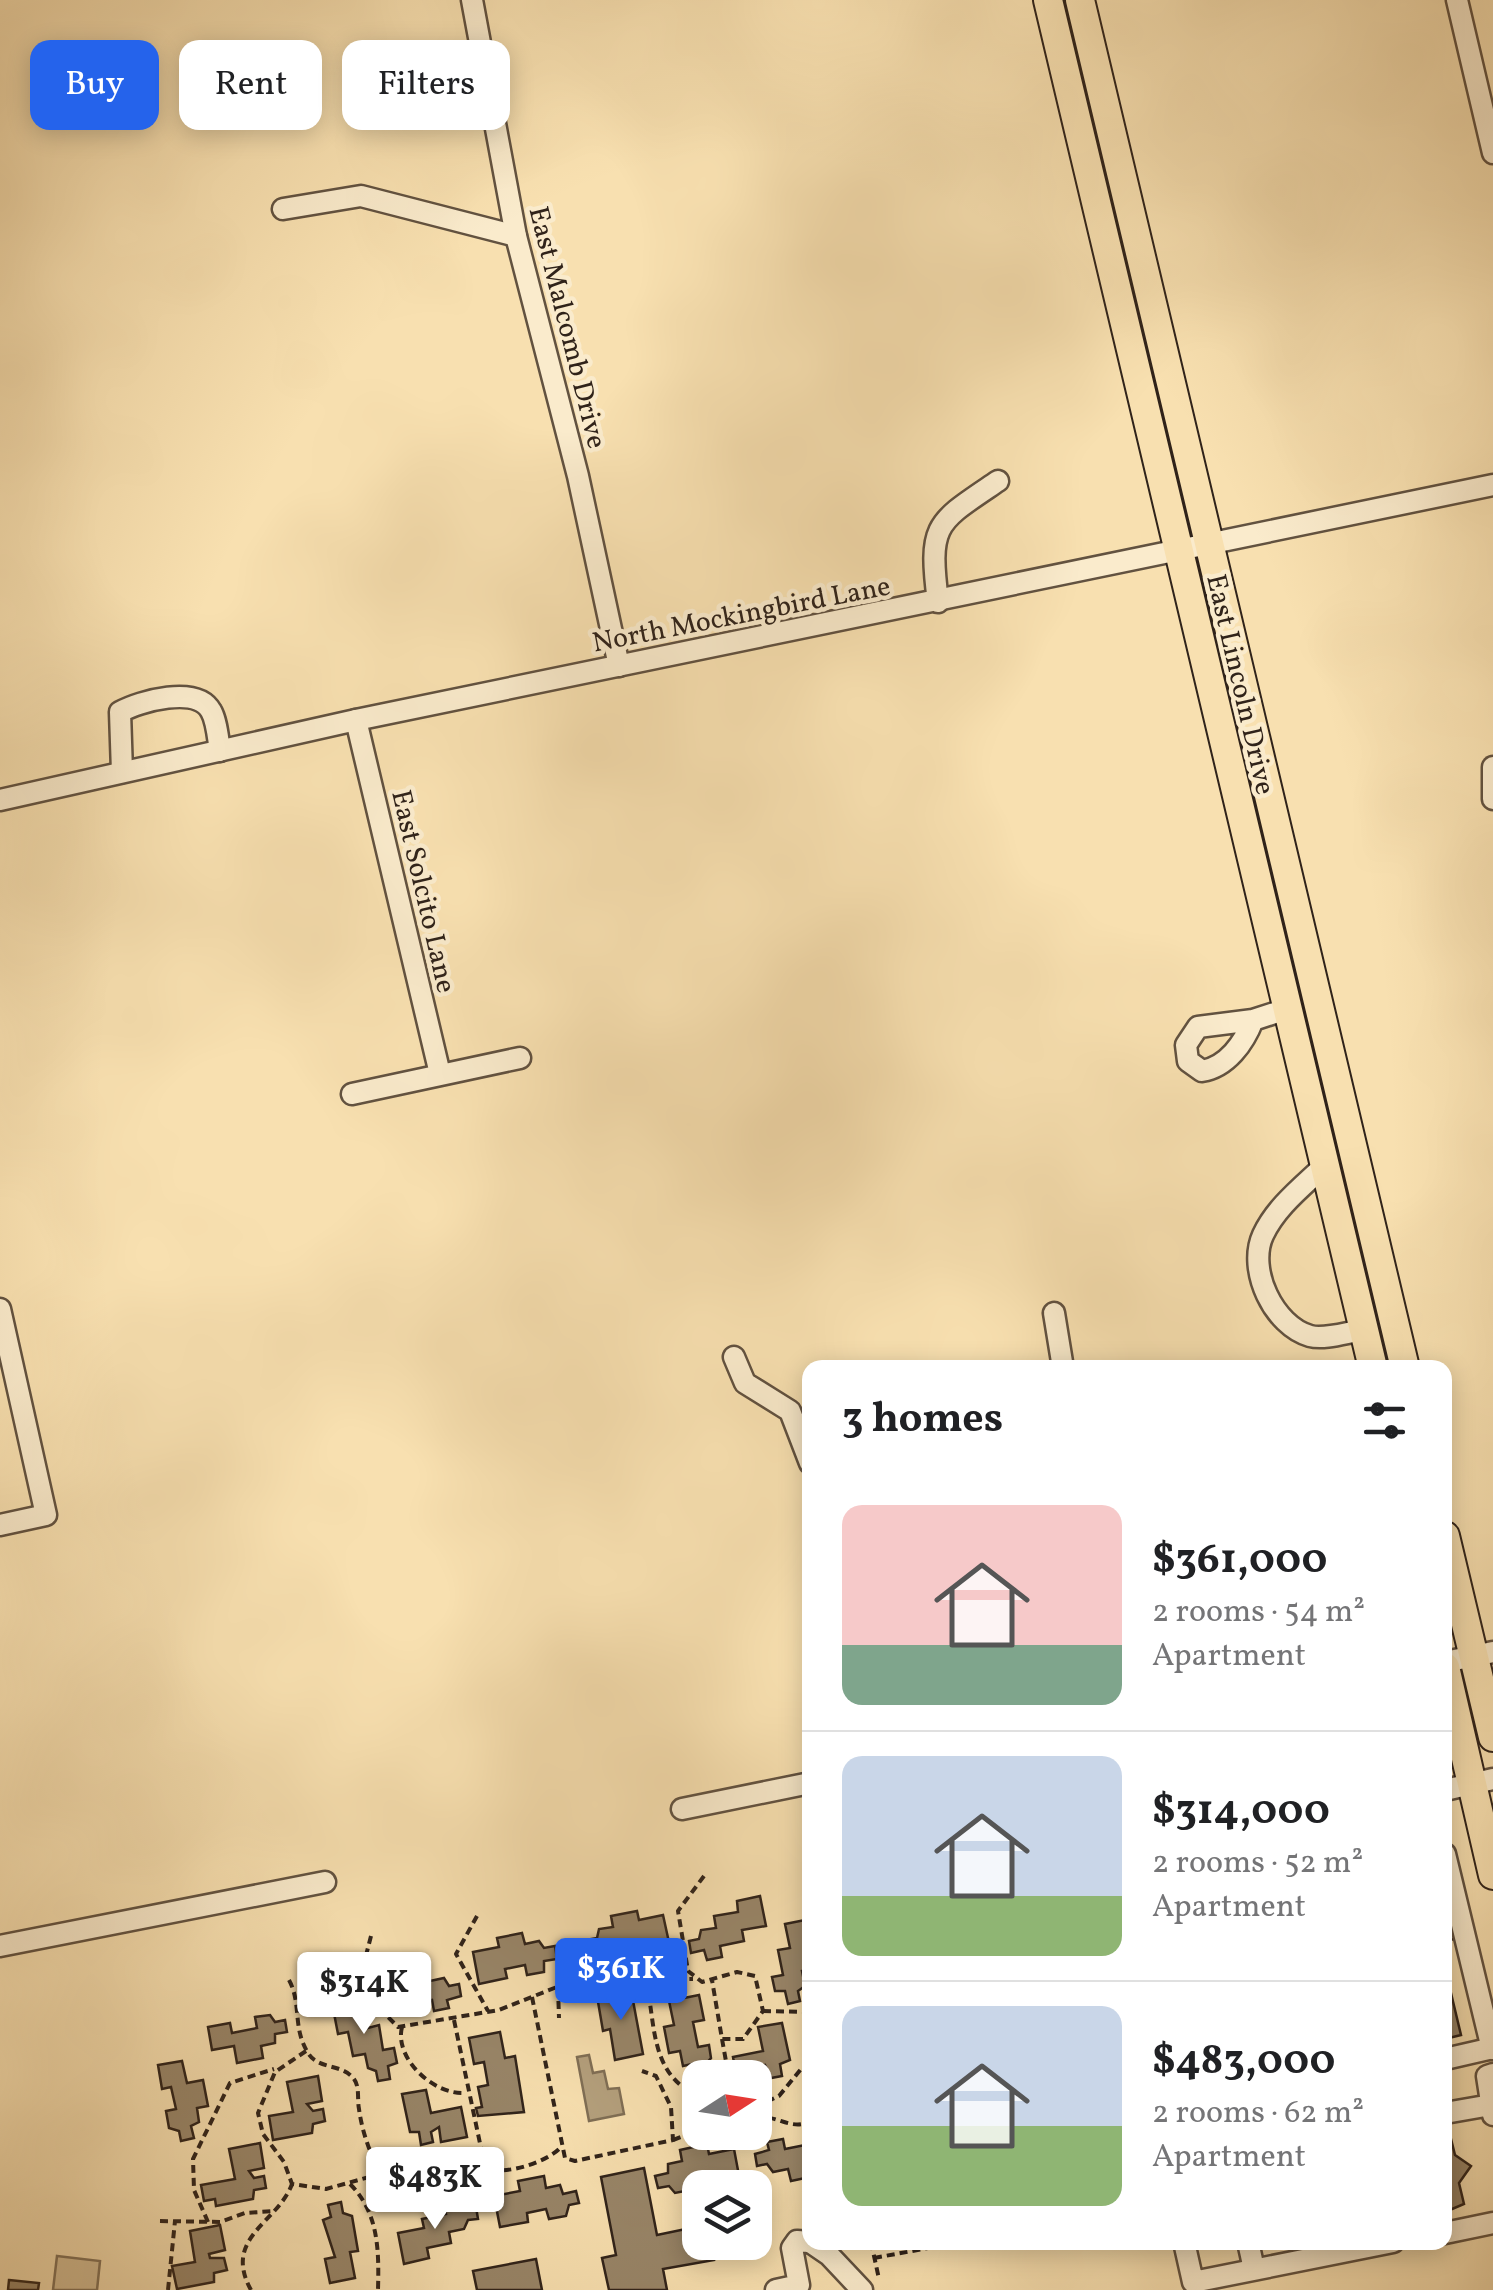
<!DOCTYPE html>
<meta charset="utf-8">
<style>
:root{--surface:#fff;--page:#f6f6f6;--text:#202124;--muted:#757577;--line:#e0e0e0;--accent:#2563eb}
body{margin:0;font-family:Vollkorn,serif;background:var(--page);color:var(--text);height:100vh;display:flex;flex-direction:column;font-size:38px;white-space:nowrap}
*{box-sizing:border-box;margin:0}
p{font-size:32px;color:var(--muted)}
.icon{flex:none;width:55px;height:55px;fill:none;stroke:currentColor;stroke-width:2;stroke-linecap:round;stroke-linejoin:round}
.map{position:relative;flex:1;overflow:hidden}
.side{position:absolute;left:802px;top:1360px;width:650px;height:890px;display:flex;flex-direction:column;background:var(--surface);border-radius:20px;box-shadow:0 5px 25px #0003}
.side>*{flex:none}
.top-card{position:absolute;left:30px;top:40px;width:622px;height:90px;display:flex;gap:20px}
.needle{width:65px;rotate:78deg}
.fabs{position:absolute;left:682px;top:2060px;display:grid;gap:20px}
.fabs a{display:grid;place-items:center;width:90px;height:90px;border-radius:20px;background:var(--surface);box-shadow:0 5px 25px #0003;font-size:50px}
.price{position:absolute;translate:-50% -85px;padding:0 22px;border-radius:10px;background:#fff;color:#222;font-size:32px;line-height:65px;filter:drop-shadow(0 2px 5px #0008)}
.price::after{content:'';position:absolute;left:50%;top:60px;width:30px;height:22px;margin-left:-15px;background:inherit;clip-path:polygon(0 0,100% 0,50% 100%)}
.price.on{background:var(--accent);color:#fff}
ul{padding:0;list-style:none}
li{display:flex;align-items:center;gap:30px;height:250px;padding:0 40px}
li+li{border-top:2px solid var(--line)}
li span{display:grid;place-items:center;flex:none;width:280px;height:200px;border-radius:20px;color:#555}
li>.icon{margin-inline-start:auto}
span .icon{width:120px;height:120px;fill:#fffc;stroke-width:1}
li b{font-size:42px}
h2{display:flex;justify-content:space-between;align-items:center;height:120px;padding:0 40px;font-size:42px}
.pill{padding:0 35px;border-radius:20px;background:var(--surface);box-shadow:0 5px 25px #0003;font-size:35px;line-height:90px}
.pill.on{background:var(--accent);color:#fff}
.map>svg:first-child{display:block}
</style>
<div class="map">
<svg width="1493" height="2290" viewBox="0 0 1493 2290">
<rect width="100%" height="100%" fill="#f8e0b0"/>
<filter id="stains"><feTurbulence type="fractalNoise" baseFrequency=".002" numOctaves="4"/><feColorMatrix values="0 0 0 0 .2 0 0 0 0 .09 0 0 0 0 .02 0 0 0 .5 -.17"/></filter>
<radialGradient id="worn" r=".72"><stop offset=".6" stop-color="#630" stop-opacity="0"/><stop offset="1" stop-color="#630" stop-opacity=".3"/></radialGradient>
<!-- green -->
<path fill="#d6c096" stroke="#837258" stroke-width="2.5" d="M57 2256 100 2261 97 2290H53Z"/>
<!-- water -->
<path fill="#b4a07d" stroke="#7f6e55" stroke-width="2.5" d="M589 2055 593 2073 604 2071 608 2089 619 2088 624 2114 589 2121 577 2057Z"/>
<!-- building -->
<g fill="#988568" stroke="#30231a" stroke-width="2.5">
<path d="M1445 1892 1459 1938 1445 1941Z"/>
<path d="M760 1896 766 1926 742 1930 744 1941 720 1946 722 1957 707 1960 704 1950 691 1953 689 1941 699 1939 701 1930 716 1928 714 1916 738 1912 737 1901Z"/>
<path d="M637 1911 639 1920 663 1915 670 1947 643 1952 641 1941 618 1946 620 1956 605 1959 602 1950 588 1953 586 1940 597 1938 599 1929 613 1927 611 1916Z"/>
<path d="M810 1919V1969L802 1971 805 1986 798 1991 800 2001 788 2004 785 1991H775L772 1977 783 1975 778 1950 790 1948 785 1924Z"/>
<path d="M522 1933 525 1944 539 1941 544 1948 555 1946 557 1959 544 1961V1972L527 1975 525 1965 505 1969 507 1978 479 1984 473 1952 499 1947 497 1938Z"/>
<path d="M401 1963 403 1974 428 1969 430 1981 444 1978 449 1986 459 1984 461 1996 447 2000 449 2008 434 2011 432 2000 407 2005 405 1994 381 1999 375 1969Z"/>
<path d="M1445 1968 1461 2035 1445 2039Z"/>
<path d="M631 1990 643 2054 615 2060 610 2029 603 2031 597 1996Z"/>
<path d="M356 1994 358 2004 363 2003 368 2028 379 2025 383 2050 394 2048 397 2063 388 2066 390 2079 378 2081 376 2071 368 2068 365 2054 353 2056 348 2032 338 2034 333 2008 343 2007 341 1997Z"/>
<path d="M699 1995 704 2020 693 2022 698 2047 709 2045 711 2058 705 2065 707 2074 694 2077 692 2064 683 2066 680 2051 669 2053 664 2027 674 2025 669 2001Z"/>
<path d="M270 2015 275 2022 285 2020 287 2032 275 2034V2043L261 2046 263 2058 237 2063 234 2046 212 2050 208 2027 230 2023 232 2033 257 2028 255 2017Z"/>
<path d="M782 2023 790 2060 780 2064 782 2076 771 2078 765 2065 760 2066 764 2081 737 2078 733 2057 763 2051 758 2027Z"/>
<path d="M500 2032 505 2058 515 2056 524 2112 478 2116 476 2108 482 2107 478 2087 488 2085 484 2062 474 2064 469 2038Z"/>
<path d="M182 2061 187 2083 203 2080 208 2106 197 2108 199 2122 191 2126 194 2138 181 2141 179 2131 169 2128 166 2111 176 2109 171 2087 162 2089 158 2065Z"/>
<path d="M318 2076 322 2101 307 2104 313 2111 323 2109 325 2121 313 2124 312 2133 273 2140 269 2116 293 2112 287 2082Z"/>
<path d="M426 2090 431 2113 461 2107 467 2137 441 2142 439 2127 431 2132 433 2142 421 2145 419 2132H410L402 2094Z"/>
<path d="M1450 2135 1455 2155 1471 2166 1459 2183 1464 2204 1445 2212V2136Z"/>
<path d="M783 2139 785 2149 810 2144V2177L791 2181 788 2169 773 2172 767 2164 757 2166 755 2154 769 2150 767 2142Z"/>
<path d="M260 2143 264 2168 249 2171 254 2178 264 2176 266 2188 254 2190 253 2199 216 2206 215 2199 204 2201 201 2185 235 2179 229 2149Z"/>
<path d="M707 2144 709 2154 734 2149 740 2181 713 2186 711 2176 688 2180 690 2190 675 2193 669 2186 658 2188 655 2176 668 2173V2164L682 2161 680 2150Z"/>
<path d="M644 2168 657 2235 700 2226V2242H711L714 2260 663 2269 667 2290H609L602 2258 616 2255 601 2177Z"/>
<path d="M544 2176 546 2188 560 2185 563 2194 576 2191 579 2203 569 2205 566 2216 549 2219 546 2209 527 2213 528 2222 500 2227 494 2196 520 2191 518 2181Z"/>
<path d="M459 2200 462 2210 476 2207 478 2219 468 2220 464 2229 449 2232 451 2243 427 2248 429 2258 404 2264 398 2233 424 2228 422 2219 446 2214 444 2204Z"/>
<path d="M341 2202 343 2213 352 2216 358 2251 350 2252 355 2278 330 2283 325 2259 335 2257 323 2220 331 2217 328 2205Z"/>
<path d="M220 2225 225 2250 209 2254 210 2258H224L227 2270 214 2273V2282L177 2289 172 2266 195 2262 190 2231Z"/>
<path d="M536 2259 542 2290H477L473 2271Z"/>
<path d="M9 2280 39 2283 38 2290H8Z"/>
</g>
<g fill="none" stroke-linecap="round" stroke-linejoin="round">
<defs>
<g id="minor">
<path d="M472 0 516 236 578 476 619 666"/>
<path d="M1457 0 1493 153"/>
<path d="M283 209 361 196 516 236"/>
<path d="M938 602C928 523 936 523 998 481"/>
<path d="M356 720 440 1074"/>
<path d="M1493 767V799"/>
<path d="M122 772 120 712C140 701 197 685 211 711 217 721 218 739 220 751"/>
<path d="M0 800 356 720 1493 485"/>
<path d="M1253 1020 1198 1027 1186 1045 1188 1061 1202 1071C1227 1067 1244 1043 1253 1020L1287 1009"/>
<path d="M352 1094 520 1058"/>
<path d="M1324 1166C1302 1187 1276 1207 1263 1235 1247 1270 1274 1326 1310 1336 1325 1340 1348 1332 1364 1330"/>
<path d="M0 1309 46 1515 0 1525"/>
<path d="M1054 1313 1063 1368"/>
<path d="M734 1357 745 1383 790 1411 810 1463"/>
<path d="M1445 1662 1493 1652"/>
<path d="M1445 1790 1493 1779"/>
<path d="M682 1809 810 1783"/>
<path d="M1445 1854 1492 2049"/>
<path d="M0 1946 325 1882"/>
<path d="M1445 2059 1493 2048"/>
<path d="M1493 2074 1487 2076 1493 2115"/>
<path d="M1445 2113 1491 2105"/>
<path d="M1445 2233 1493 2223"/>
<path d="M810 2242 829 2255 862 2290"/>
<path d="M1184 2242 1193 2282 1393 2242"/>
<path d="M1248 2242 1254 2269"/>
<path d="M776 2290 799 2285 792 2248 797 2241 810 2242"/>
</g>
<g id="major">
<path d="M1048 0 1373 1368"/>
<path d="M1080 0 1405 1368"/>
<path d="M1445 1536 1493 1737"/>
<path d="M1445 1667 1493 1875"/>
</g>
</defs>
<!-- minor casing -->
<use href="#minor" stroke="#625240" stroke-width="25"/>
<!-- major casing -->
<use href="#major" stroke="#30231a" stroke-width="32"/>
<!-- path -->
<g stroke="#30231a" stroke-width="4" stroke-dasharray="8 5" stroke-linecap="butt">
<path d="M704 1876 678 1911 688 1971 702 1982 737 1972 755 1976 763 2011 743 2039H722L712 1980"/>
<path d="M477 1916 456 1954 488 2011"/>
<path d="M371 1936 361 1975 380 2009 398 2027 499 2010 572 1981 693 1979"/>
<path d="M289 1980C302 2004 292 2027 308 2053 318 2070 342 2063 354 2079 360 2087 357 2100 359 2109 363 2140 377 2168 390 2197L409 2203C439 2178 475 2190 490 2171"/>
<path d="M646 1980C656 2025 649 2075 700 2097"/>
<path d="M558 1988 559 2018"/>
<path d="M532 1997 565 2158 575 2161 673 2140 671 2107 656 2076 642 2071"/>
<path d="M763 2011 810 2012"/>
<path d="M454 2020 485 2167C503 2177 548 2162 561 2147"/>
<path d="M402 2027C394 2059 434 2095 465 2093"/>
<path d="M722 2039 729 2078"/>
<path d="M306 2051 275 2072 258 2113 263 2134 284 2162 292 2184 326 2189 380 2174"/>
<path d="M755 2107 779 2096 810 2058"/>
<path d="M755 2119C775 2112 788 2131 810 2122"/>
<path d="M673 2140 700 2130"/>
<path d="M350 2184C379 2213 379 2251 378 2290"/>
<path d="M160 2221 220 2222 245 2213 274 2211"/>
<path d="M208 2222 194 2190 193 2159 230 2083 274 2069"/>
<path d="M871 2242 879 2279"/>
<path d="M874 2258 961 2242"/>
<path d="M168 2290 175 2221"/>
<path d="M251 2290C222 2237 278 2223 292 2184"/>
</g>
<!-- minor -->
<use href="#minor" stroke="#faebcc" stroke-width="20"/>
<!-- major -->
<use href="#major" stroke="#f8e0b0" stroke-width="28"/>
</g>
<g text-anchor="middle" stroke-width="9" stroke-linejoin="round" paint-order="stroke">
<!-- street labels -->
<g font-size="28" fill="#30231a" stroke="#faebcc">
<text transform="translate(569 327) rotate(76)" y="10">East Malcomb Drive</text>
<text transform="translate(741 613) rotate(-11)" y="10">North Mockingbird Lane</text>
<text transform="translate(1242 684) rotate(77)" y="10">East Lincoln Drive</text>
<text transform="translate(425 891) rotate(77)" y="10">East Solcito Lane</text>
</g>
</g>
<rect width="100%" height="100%" filter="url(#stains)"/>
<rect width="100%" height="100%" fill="url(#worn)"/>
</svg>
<div class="fabs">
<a><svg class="needle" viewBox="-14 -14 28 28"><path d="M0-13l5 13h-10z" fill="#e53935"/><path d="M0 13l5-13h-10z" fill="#757577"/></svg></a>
<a><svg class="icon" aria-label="layers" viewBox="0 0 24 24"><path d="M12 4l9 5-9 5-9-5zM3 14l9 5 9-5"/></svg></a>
</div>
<b class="price on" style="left:621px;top:2023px">$361K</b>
<b class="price" style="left:364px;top:2037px">$314K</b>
<b class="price" style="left:435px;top:2232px">$483K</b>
<div class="top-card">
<a class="pill on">Buy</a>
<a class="pill">Rent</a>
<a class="pill">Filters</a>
</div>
<section class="side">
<h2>3 homes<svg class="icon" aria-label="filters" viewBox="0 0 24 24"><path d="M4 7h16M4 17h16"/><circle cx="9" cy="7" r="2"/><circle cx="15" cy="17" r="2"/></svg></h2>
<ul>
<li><span style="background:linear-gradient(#f6c9c9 70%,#7fa58c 0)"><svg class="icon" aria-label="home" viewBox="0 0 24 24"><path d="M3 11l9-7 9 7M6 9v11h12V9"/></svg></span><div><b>$361,000</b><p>2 rooms · 54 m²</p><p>Apartment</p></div></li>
<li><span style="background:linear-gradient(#c9d6e8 70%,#8fb573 0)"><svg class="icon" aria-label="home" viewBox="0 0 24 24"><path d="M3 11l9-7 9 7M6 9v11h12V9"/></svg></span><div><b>$314,000</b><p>2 rooms · 52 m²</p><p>Apartment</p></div></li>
<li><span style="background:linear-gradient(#c9d6e8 60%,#8fb573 0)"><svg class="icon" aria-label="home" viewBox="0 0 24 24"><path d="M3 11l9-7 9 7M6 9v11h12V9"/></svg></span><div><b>$483,000</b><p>2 rooms · 62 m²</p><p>Apartment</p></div></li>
</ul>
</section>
</div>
